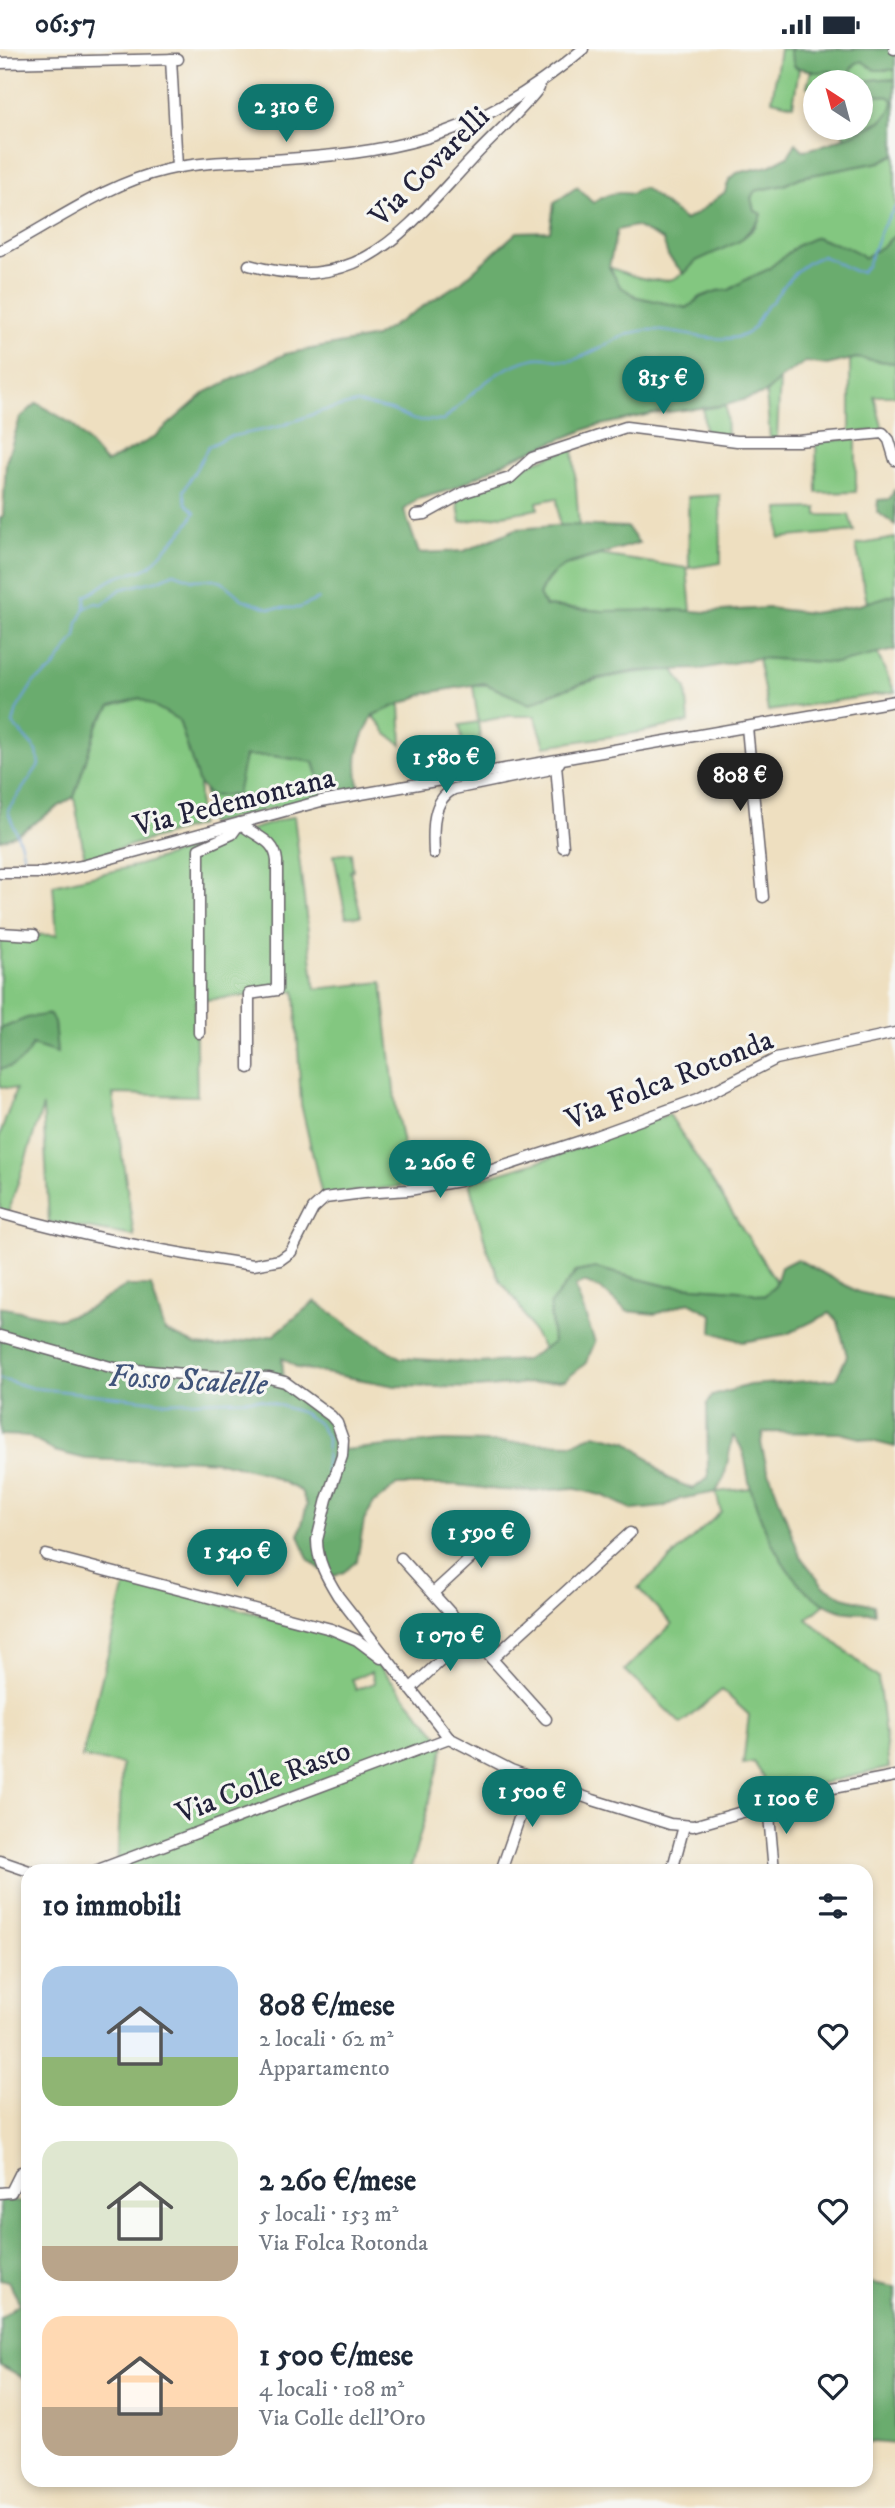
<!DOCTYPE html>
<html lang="it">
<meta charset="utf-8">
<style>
:root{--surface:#fff;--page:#f6f6f7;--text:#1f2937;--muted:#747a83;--accent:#0f766e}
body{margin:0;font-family:"IM FELL DW Pica",serif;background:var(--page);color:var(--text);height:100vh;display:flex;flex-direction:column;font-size:26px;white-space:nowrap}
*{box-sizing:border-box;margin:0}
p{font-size:23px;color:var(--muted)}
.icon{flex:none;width:38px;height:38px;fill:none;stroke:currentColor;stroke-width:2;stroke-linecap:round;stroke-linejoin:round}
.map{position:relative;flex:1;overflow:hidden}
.details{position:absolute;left:21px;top:1815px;width:852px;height:623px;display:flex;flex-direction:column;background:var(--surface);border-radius:21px;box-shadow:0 4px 10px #0003}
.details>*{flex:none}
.needle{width:46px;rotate:324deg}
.controls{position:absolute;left:803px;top:21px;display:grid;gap:14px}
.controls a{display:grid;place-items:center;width:70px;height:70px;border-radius:50%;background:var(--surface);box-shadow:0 4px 10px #0003;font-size:35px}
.price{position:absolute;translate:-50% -60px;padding:0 16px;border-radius:24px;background:var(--accent);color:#fff;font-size:23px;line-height:46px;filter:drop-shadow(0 2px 4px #0008)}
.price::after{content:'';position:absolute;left:50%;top:42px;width:21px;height:16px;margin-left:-10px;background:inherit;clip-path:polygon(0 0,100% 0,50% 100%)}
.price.on{background:#222;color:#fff}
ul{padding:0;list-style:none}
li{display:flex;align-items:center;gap:21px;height:175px;padding:0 21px}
li span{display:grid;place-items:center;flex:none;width:196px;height:140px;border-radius:21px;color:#555}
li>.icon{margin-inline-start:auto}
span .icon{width:84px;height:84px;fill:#fffc;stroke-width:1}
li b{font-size:30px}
h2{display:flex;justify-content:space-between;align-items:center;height:84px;padding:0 21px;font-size:30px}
.status{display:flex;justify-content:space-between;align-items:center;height:49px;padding:0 35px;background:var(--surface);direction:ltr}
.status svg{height:19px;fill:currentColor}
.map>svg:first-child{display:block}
</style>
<div class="status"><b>06:57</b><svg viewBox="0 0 49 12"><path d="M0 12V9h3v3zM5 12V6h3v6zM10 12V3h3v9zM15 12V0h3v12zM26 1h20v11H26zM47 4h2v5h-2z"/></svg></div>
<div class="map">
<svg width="895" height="2459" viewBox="0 0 895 2459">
<rect width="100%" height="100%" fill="#f6f6f2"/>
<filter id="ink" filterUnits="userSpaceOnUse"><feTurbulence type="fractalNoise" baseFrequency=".0143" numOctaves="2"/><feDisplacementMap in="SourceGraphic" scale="14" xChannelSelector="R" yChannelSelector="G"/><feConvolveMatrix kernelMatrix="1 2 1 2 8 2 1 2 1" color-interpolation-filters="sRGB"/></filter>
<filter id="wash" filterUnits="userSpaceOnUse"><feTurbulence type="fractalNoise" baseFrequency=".00686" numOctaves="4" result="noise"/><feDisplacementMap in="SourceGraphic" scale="28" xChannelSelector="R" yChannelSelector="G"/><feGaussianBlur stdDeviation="1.57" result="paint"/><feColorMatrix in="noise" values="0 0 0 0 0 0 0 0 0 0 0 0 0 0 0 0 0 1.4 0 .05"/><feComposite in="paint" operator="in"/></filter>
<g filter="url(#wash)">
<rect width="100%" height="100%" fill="#eedfc0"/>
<!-- green -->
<g fill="#83c780" stroke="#52745e" stroke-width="2" fill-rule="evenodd">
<path d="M780 0H792L790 3 795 18 799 20 793 56 772 51Z"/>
<path d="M862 12 875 21H895V31C880 26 870 36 854 29L851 20 856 14Z"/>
<path d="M811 22H832L829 33H816L815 40 807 38Z"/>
<path d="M867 45 890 48 893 52 892 61 884 70 845 89 841 79H861V48Z"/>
<path d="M895 105V186L884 196 864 210C853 197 831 195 816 188L798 196 767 221 747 230 729 241 717 242 701 248 687 259 637 248 620 238 609 218C628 225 646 233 667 231 682 230 686 218 698 211 718 199 754 193 761 165L754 161 751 149 755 142 784 136 801 128 880 113Z"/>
<path d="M856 309 895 314V347H874L883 381 850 384V311Z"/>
<path d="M780 330 777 389 770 390 766 344Z"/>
<path d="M726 356 727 389 705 384 703 360Z"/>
<path d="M856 389V443L817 444 816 393Z"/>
<path d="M573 399 579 477H559L557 449 537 453 538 460 461 473 457 451 534 413Z"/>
<path d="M720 446 721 514 689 519 688 448Z"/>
<path d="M817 459V466H849L854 482 779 489V460Z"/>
<path d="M895 489V545L867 554 856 496Z"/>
<path d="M600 506 687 519 691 562H602L545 557 539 546C552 516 570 515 600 506Z"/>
<path d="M877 604 895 643 768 662 758 609 838 614Z"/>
<path d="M674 621 686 640 689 673 642 683 545 697 535 667H509L478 673 483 710 465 712 460 676 478 673 473 636H488L530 655C576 632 623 622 674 621Z"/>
<path d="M140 649 179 671 199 735V776L85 810 74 748 97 677 111 657Z"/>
<path d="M400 655 402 696 387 685 373 666Z"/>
<path d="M245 707H273L314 713 324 746 209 775 204 741 210 747 236 746Z"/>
<path d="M294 767 315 940 382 933 396 1059 411 1136 322 1147 301 1055 295 942 195 952 197 1047 113 1045 134 1187 49 1173 43 1057 8 1164 0 1161V1086L16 1040 0 1038V1020L10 1018 31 996 57 1003 54 973 0 982V885L57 886 53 836 139 816Z"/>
<path d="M351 804 353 821 350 822 361 867 346 868 334 806Z"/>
<path d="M669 1065 776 1232 775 1237 764 1247 739 1241 663 1236 596 1219 576 1223 550 1265 553 1294 543 1300 516 1251 501 1233 487 1200 469 1133 550 1109Z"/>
<path d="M751 1439C764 1487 786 1524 825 1555L807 1570 878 1629 889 1719 761 1748 763 1728 754 1713 743 1715 749 1666 722 1641 681 1675 625 1621 672 1575 638 1539 721 1463 716 1443Z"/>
<path d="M126 1531 342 1587 381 1619 438 1686 444 1699 410 1822H117L122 1715 82 1709ZM371 1623 375 1634 356 1641 352 1630Z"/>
</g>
<!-- forest -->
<g fill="#6aac6e" stroke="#466754" stroke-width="2" fill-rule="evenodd">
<path d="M792 0H895V21H875L862 12 856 14 851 20 854 29C870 36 880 26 895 31V105L880 113 801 128 784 136 755 142 751 149 754 161 761 165 759 171 740 192 696 212 684 225 668 207 663 191 635 177 617 181 609 218 620 237 637 248 687 259 701 248 717 242 729 241 747 230 767 221 798 196 816 188C831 195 853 197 864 209L884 196 895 186V314L856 309 827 316 805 313 780 330 766 344 726 356 651 365 592 378 513 409 453 440 418 450 404 461 419 504 464 502 516 480 566 476 627 478 639 494 565 516C551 524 545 532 539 546L545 557 602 562 677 561 707 563 768 559 812 564 859 556 895 545V601L838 614 758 609 702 620 636 622 595 630 548 646 530 655 484 634 427 644 373 666C356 702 354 706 360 746L327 751 324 746 314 713 273 707H245L237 746 210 747 199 735 179 671 140 649 111 657 97 677 74 748C51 760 24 786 0 791V469L3 467 6 413 20 369 37 354 72 375 106 414 153 389 206 343 285 305 375 288 461 233 517 183 550 182 554 154 577 138 593 154C607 145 616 142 632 145L637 141 644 139 685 171 696 165 725 143 729 131 737 124 769 117 788 107 796 94 803 101C814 101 872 79 882 71 888 66 892 60 893 52L890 48 867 45 861 48V33H844L832 22 816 23 795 18 790 3Z"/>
<path d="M894 441H895V476L877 463 878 451 890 450Z"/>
<path d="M50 965 54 973 57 1004 32 996C26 1011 16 1018 0 1020V980L27 969Z"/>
<path d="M797 1210 858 1243 895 1251V1398L840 1384 763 1383 761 1394 766 1415 800 1507 824 1537 843 1548 874 1556 875 1564C863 1563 849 1565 838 1561 789 1544 763 1482 750 1437 745 1418 747 1401 733 1387L724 1429 716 1443 680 1450 663 1458 633 1461 604 1447 572 1439 538 1442 499 1441 458 1436H397L373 1455 364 1472 357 1512 344 1523 335 1527 325 1524 308 1510 299 1486 307 1456 301 1442 264 1424 216 1412 182 1410 136 1412 86 1410 54 1402 27 1387 0 1386V1258L60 1270 88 1260 126 1237H151L165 1282 196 1296 217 1298 274 1286 315 1252 361 1285 401 1309 479 1314 525 1311 553 1294 550 1255 576 1223 596 1219 663 1236 739 1241 764 1247 775 1237 781 1218ZM584 1233 601 1240 626 1262 656 1265 689 1253 713 1266 712 1283 743 1293 787 1285 830 1264 838 1273 847 1307 836 1330 749 1336 712 1347 707 1355 708 1429 693 1440 667 1429 648 1409 627 1393 595 1385 574 1395 443 1392 343 1401 331 1367 284 1333 282 1309 298 1319 395 1337 477 1339 565 1331 586 1314 595 1293 575 1238Z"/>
<path d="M0 2150 28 2155V2331L0 2316V2269L20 2254 8 2232 0 2230Z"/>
<path d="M866 2233 895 2238V2395L873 2393 866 2395Z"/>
</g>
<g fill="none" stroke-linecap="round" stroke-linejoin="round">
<!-- stream -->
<g stroke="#6da0d8" stroke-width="2">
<path d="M86 559 95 554 103 555 121 540 159 531 174 524 193 531 213 530 222 533 242 550 269 559H299L318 550"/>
<path d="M23 817C26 796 13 781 8 761L39 716 37 702 13 675 17 660 34 633 52 621 76 588 78 574 85 559 86 547C97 542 103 535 113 530 123 525 135 524 145 520 154 516 157 508 164 501 176 488 187 480 195 463L186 454 184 441 209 397 228 388 278 378 322 362 357 354 391 361 414 371 443 372C470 346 498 316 536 309 547 307 561 314 573 311 599 303 624 280 653 281 679 282 721 296 744 286 759 279 758 262 771 254 786 234 797 216 822 207L854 222 861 223 867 217 882 179 895 158"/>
<path d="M0 1330 33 1339 167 1353 260 1350 303 1364 318 1374 327 1388 326 1423"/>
</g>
</g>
</g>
<g filter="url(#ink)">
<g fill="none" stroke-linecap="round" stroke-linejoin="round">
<defs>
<g id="minor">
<path d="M894 0H895"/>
<path d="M171 10 177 118"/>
<path d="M0 14 178 10"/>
<path d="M0 202C54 174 105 135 166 121 205 111 247 113 287 110 412 102 485 82 583 0"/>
<path d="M249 216C358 247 402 185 469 113 492 88 518 66 539 39"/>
<path d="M416 466 425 465 465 443 510 429 532 409 626 378 737 392H798L883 384 889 391 895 411"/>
<path d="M747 678 763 848"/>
<path d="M556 716 563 798"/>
<path d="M434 804C433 782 431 751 454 740L547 721 559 714"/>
<path d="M0 824H44L82 817 321 752 895 652"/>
<path d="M0 884 34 886"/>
<path d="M199 984V800L232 785 240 774C255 788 275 790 277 812V941L249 945V1019"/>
<path d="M0 1164C83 1188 168 1203 253 1216L280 1211 291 1203 313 1160 325 1149 363 1144 409 1141 459 1132 593 1088 698 1050 776 1010 895 984"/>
<path d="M0 1287 114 1319 207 1327 269 1329 285 1333 331 1367 337 1374 343 1391 342 1407 327 1450 317 1491C317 1512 327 1529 338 1547L449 1689 511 1721 593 1751 670 1775 693 1777 812 1743 895 1727"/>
<path d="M46 1506 331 1580 357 1591 381 1609"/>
<path d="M401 1509 546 1670"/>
<path d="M433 1544 507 1476"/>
<path d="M492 1610 630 1484"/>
<path d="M410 1640 470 1585"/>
<path d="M768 1755 774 1822"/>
<path d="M0 1812 29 1822"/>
<path d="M95 1822 449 1689"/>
<path d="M501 1822 533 1729"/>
<path d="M672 1822 684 1777"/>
<path d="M0 2144 11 2143 21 2123 28 2124"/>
</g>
</defs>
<!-- minor casing -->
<use href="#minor" stroke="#69646a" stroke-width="13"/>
<!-- minor -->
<use href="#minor" stroke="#fff" stroke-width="10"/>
</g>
</g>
<g text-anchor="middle" stroke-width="6" stroke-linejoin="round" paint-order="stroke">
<!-- street labels -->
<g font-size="30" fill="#22223b" stroke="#f6f6f2">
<text transform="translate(429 117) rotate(-45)" y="10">Via Covarelli</text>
<text transform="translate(234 752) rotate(-14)" y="10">Via Pedemontana</text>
<text transform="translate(669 1030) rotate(-22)" y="10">Via Folca Rotonda</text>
<text transform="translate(263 1732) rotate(-21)" y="10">Via Colle Rasto</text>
</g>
<!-- water labels -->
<g font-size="32" font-style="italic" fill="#40547a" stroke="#f6f6f2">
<text transform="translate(188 1330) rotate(3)" y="11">Fosso Scalelle</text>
</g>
</g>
</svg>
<div class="controls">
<a><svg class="needle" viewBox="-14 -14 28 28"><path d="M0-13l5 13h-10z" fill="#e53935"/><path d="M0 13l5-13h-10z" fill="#747a83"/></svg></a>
</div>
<b class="price" style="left:286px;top:95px">2 310 €</b>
<b class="price" style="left:663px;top:367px">815 €</b>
<b class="price" style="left:446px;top:746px">1 580 €</b>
<b class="price on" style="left:740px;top:764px">808 €</b>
<b class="price" style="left:440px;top:1151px">2 260 €</b>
<b class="price" style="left:481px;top:1521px">1 590 €</b>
<b class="price" style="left:237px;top:1540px">1 540 €</b>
<b class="price" style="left:450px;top:1624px">1 070 €</b>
<b class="price" style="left:532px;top:1780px">1 500 €</b>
<b class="price" style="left:786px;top:1787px">1 100 €</b>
<section class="details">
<h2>10 immobili<svg class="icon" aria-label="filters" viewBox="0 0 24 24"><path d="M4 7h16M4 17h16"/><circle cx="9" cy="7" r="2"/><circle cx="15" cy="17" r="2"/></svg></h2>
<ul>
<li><span style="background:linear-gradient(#a9c7e8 65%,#8fb573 0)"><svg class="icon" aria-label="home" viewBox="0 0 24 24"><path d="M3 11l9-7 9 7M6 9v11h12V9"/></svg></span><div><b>808 €/mese</b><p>2 locali · 62 m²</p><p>Appartamento</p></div><svg class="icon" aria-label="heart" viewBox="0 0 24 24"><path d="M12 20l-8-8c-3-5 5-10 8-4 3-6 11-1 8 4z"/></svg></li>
<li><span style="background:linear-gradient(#dfe7d0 75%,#b9a48a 0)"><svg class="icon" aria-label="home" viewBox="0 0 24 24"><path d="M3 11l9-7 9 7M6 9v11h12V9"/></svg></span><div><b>2 260 €/mese</b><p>5 locali · 153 m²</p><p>Via Folca Rotonda</p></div><svg class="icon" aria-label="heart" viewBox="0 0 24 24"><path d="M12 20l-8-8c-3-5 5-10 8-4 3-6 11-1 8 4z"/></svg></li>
<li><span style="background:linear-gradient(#ffd9b3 65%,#b9a48a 0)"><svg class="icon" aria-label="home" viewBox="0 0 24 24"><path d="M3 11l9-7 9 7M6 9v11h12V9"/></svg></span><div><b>1 500 €/mese</b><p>4 locali · 108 m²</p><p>Via Colle dell'Oro</p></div><svg class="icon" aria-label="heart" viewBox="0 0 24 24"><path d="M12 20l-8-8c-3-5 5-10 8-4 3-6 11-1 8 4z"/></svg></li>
</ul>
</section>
</div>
